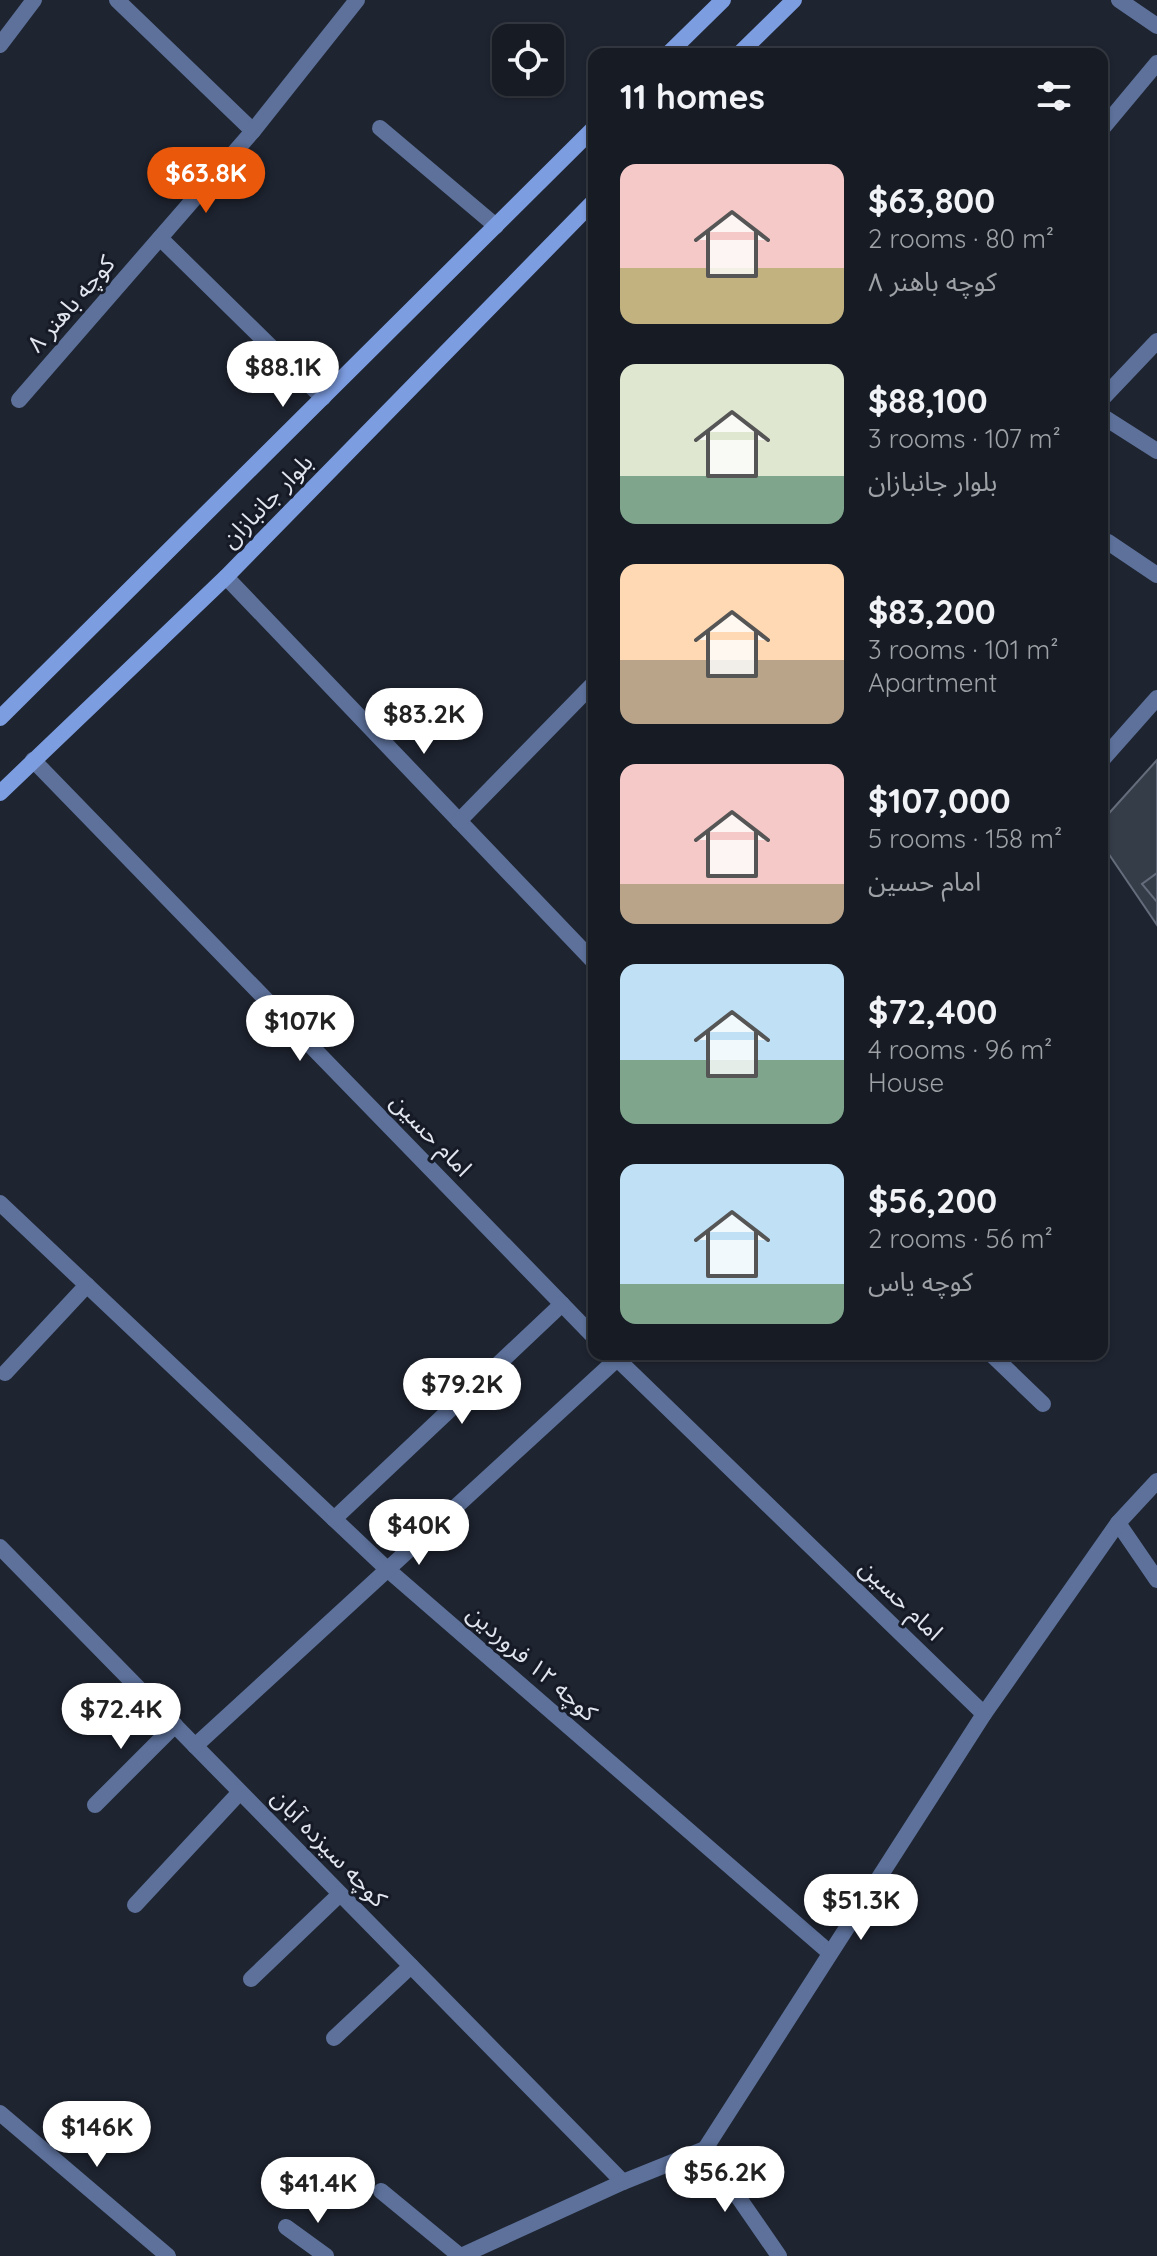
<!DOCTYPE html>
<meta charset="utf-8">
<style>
:root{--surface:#161b24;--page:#1f242c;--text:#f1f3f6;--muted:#9ea1a6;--line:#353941;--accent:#ea580c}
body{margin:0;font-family:Quicksand,"Noto Sans Arabic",sans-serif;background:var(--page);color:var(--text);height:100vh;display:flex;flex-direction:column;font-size:30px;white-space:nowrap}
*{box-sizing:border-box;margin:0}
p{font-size:26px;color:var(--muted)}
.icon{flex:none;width:44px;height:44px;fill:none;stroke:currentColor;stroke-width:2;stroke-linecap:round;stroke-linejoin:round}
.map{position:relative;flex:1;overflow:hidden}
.details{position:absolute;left:588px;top:48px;width:520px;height:1312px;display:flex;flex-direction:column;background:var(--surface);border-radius:16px;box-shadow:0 2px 6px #0004,0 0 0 2px var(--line)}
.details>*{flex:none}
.fabs{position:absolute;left:492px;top:24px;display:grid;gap:16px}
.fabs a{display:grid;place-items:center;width:72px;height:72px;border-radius:16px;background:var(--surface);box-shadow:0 2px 6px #0004,0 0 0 2px var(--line);font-size:40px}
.price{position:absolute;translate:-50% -68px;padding:0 18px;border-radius:28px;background:#fff;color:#222;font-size:26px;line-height:52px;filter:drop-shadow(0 2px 4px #0008)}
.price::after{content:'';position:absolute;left:50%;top:48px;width:24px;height:18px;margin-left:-12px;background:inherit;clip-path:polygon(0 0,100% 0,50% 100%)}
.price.current{background:var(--accent);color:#fff}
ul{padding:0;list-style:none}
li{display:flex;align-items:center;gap:24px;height:200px;padding:0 32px}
li span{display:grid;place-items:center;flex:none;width:224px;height:160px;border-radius:16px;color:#555}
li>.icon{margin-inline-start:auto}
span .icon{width:96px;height:96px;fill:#fffc;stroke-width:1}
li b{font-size:34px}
h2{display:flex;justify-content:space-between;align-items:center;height:96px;padding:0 32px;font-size:34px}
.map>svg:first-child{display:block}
</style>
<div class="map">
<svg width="1157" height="2256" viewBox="0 0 1157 2256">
<defs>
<filter id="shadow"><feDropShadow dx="9" dy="5" stdDeviation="2" flood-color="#0009"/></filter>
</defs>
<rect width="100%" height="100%" fill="#1e2430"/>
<!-- building -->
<g fill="#363d4a" stroke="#656d7b" stroke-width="2" filter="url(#shadow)">
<path d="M1157 760V925L1102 844V821Z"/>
<path d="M1157 873V902L1142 884Z"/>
</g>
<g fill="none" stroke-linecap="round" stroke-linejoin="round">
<!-- street -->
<g stroke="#5d719b" stroke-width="16">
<path d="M117 0 253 131"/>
<path d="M1119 0 1157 26"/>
<path d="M0 45 34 0"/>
<path d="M380 128 496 226"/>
<path d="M1102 129 1157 63"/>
<path d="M160 238 323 398"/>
<path d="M1102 399 1157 341"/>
<path d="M19 400 253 131 357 0"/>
<path d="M1102 416 1157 451"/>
<path d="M1108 542 1157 575"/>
<path d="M226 577 594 962"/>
<path d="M33 760 594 1337"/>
<path d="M1102 760 1157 698"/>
<path d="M459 821 594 683"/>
<path d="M0 1203 387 1569 830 1953"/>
<path d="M612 1354 984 1714"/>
<path d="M991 1354 1043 1404"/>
<path d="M5 1373 87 1285"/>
<path d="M334 1519 562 1304"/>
<path d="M1118 1523 1157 1580"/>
<path d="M0 1547 623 2182"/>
<path d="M195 1746 617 1359"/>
<path d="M95 1805 175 1725"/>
<path d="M135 1905 240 1792"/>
<path d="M251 1979 340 1894"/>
<path d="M334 2038 411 1966"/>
<path d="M0 2113 168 2256"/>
<path d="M705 2149 984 1714 1118 1523 1157 1481"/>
<path d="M705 2149 779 2256"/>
<path d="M381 2191 460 2256"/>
<path d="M286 2227 326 2256"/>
<path d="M461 2256 623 2182 705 2149"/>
</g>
<!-- secondary -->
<g stroke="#7d9de1" stroke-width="16">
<path d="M668 54 723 0"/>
<path d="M739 54 794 0"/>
<path d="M0 718 594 128"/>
<path d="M0 793 226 577 594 201"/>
</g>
</g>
<g text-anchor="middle" stroke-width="6" stroke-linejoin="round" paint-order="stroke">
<!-- street labels -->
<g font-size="24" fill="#e1e5ee" stroke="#151a26">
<text transform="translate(71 304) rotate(-49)" y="8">کوچه باهنر ۸</text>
<text transform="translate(267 501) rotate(-46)" y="8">بلوار جانبازان</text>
<text transform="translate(431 1135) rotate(46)" y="8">امام حسین</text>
<text transform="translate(901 1600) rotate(44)" y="8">امام حسین</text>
<text transform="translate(532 1663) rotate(41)" y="8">کوچه ۱۲ فروردین</text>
<text transform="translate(329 1848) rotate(46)" y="8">کوچه سیزده آبان</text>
</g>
</g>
</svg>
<div class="fabs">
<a><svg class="icon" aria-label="locate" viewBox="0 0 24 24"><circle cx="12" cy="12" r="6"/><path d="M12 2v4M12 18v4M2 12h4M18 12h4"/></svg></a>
</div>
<b class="price current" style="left:206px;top:215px">$63.8K</b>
<b class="price" style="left:283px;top:409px">$88.1K</b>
<b class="price" style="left:424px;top:756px">$83.2K</b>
<b class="price" style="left:300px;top:1063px">$107K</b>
<b class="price" style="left:462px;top:1426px">$79.2K</b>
<b class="price" style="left:419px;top:1567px">$40K</b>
<b class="price" style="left:121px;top:1751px">$72.4K</b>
<b class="price" style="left:861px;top:1942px">$51.3K</b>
<b class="price" style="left:97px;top:2169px">$146K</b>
<b class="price" style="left:725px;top:2214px">$56.2K</b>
<b class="price" style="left:318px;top:2225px">$41.4K</b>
<section class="details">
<h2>11 homes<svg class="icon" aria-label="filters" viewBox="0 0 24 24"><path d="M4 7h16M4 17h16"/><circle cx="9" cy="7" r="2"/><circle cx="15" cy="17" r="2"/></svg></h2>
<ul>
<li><span style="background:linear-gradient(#f6c9c9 65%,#c2b280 0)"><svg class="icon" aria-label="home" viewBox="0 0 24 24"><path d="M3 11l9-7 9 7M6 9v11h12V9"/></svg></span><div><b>$63,800</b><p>2 rooms · 80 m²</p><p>کوچه باهنر ۸</p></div></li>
<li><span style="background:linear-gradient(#dfe7d0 70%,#7fa58c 0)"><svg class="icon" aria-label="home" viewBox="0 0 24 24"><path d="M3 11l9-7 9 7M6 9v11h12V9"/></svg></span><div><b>$88,100</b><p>3 rooms · 107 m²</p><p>بلوار جانبازان</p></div></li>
<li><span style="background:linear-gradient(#ffd9b3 60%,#b9a48a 0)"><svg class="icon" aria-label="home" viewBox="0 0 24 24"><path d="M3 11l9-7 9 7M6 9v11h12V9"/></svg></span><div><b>$83,200</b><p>3 rooms · 101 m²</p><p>Apartment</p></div></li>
<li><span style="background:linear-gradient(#f6c9c9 75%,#b9a48a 0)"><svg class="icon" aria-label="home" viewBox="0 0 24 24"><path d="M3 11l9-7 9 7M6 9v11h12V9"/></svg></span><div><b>$107,000</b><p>5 rooms · 158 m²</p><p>امام حسین</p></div></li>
<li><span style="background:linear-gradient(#bfe0f5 60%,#7fa58c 0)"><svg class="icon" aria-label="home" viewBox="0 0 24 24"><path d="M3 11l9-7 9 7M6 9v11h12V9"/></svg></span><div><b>$72,400</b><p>4 rooms · 96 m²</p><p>House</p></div></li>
<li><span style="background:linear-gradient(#bfe0f5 75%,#7fa58c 0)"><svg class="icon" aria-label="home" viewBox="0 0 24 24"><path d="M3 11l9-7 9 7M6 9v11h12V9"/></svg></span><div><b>$56,200</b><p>2 rooms · 56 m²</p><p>کوچه یاس</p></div></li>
</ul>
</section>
</div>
